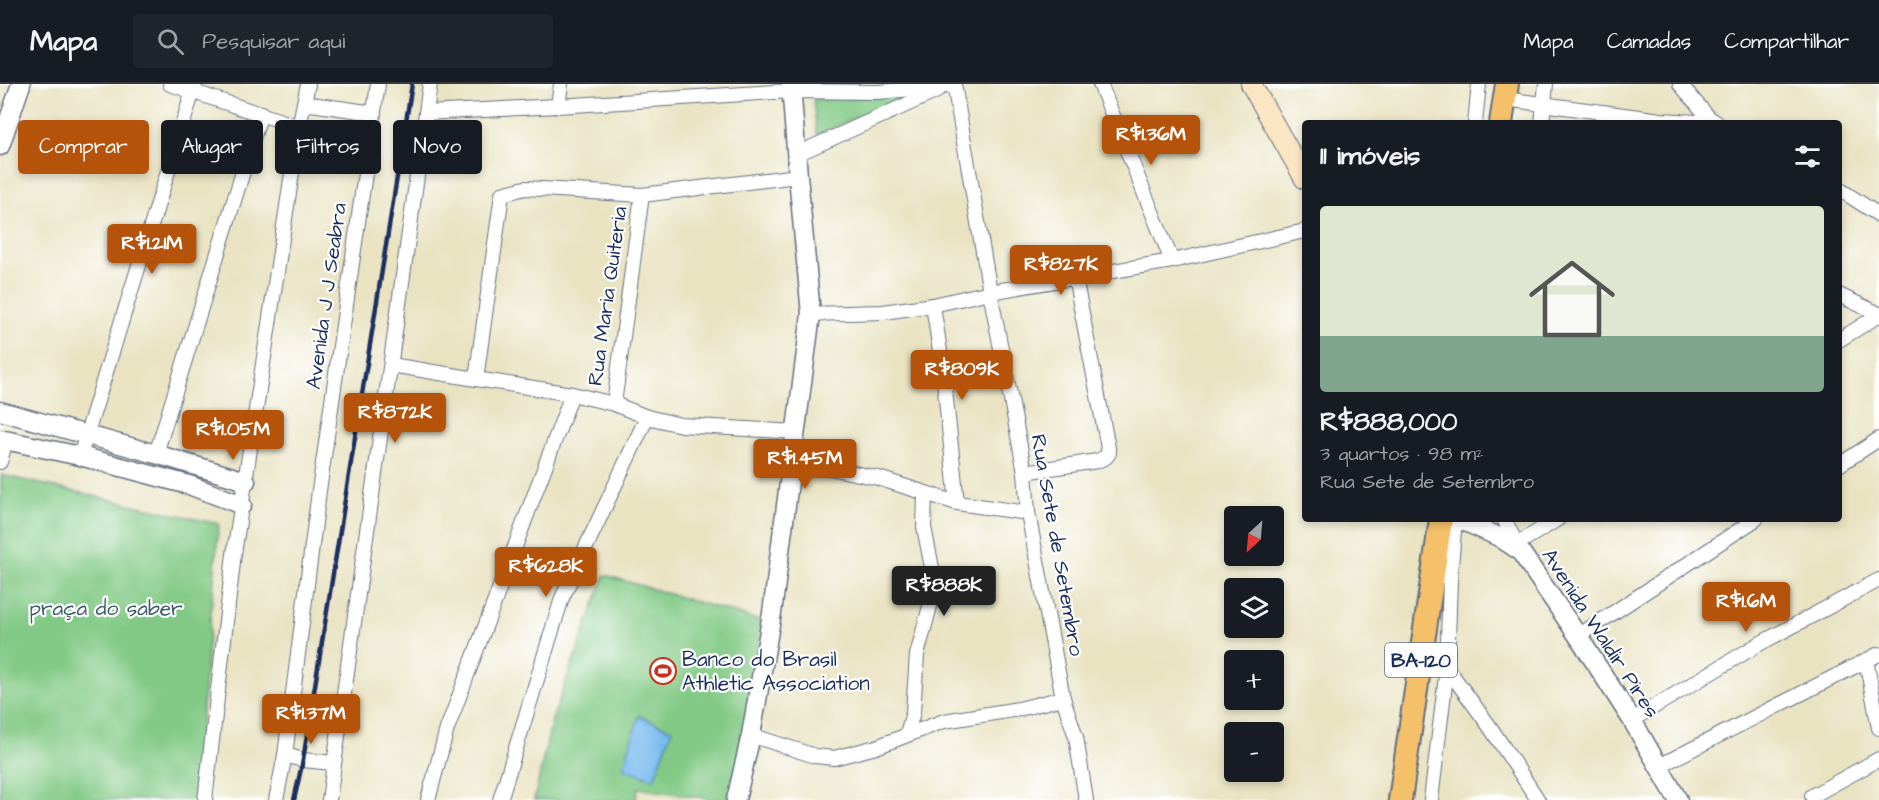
<!DOCTYPE html>
<html lang="pt">
<meta charset="utf-8">
<style>
:root{--surface:#171b24;--page:#20242c;--text:#f1f3f6;--muted:#9ea1a6;--line:#363941;--accent:#b45309}
body{margin:0;font-family:"Architects Daughter",sans-serif;background:var(--page);color:var(--text);height:100vh;display:flex;flex-direction:column;font-size:22px;white-space:nowrap}
*{box-sizing:border-box;margin:0}
p{font-size:20px;color:var(--muted)}
.icon{flex:none;width:33px;height:33px;fill:none;stroke:currentColor;stroke-width:2;stroke-linecap:round;stroke-linejoin:round}
.map{position:relative;flex:1;overflow:hidden}
.side{position:absolute;left:1302px;top:36px;width:540px;height:402px;display:flex;flex-direction:column;background:var(--surface);border-radius:6px;box-shadow:0 3px 9px #0003}
.side>*{flex:none}
.guide{position:absolute;left:18px;top:36px;width:570px;height:54px;display:flex;gap:12px}
.needle{width:39px;rotate:206deg}
.tools{position:absolute;left:1224px;top:422px;display:grid;gap:12px}
.tools a{display:grid;place-items:center;width:60px;height:60px;border-radius:6px;background:var(--surface);box-shadow:0 3px 9px #0003;font-size:30px}
.price{position:absolute;translate:-50% -51px;padding:0 14px;border-radius:6px;background:var(--accent);color:#fff;font-size:20px;line-height:39px;filter:drop-shadow(0 2px 3px #0008)}
.price::after{content:'';position:absolute;left:50%;top:36px;width:18px;height:14px;margin-left:-9px;background:inherit;clip-path:polygon(0 0,100% 0,50% 100%)}
.price.active{background:#222;color:#fff}
ul{padding:0;list-style:none}
li{display:grid;align-content:center;gap:12px;height:318px;padding:0 18px}
li span{display:grid;place-items:center;height:186px;border-radius:6px;color:#555}
li>.icon{margin-inline-start:auto}
span .icon{width:108px;height:108px;fill:#fffc;stroke-width:1}
li b{font-size:26px}
h2{display:flex;justify-content:space-between;align-items:center;height:72px;padding:0 18px;font-size:26px}
.pill{padding:0 21px;border-radius:6px;background:var(--surface);box-shadow:0 3px 9px #0003;font-size:21px;line-height:54px}
.pill.active{background:var(--accent);color:#fff}
header{display:flex;align-items:center;gap:36px;box-sizing:border-box;height:84px;padding:0 30px;background:var(--surface);border-bottom:2px solid var(--line)}
header strong{font-size:28px}
nav{display:flex;gap:33px;margin-inline-start:auto;font-size:21px}
.search{width:420px;height:54px;background:var(--page);display:flex;align-items:center;gap:15px;box-sizing:border-box;padding:0 21px;border-radius:6px;color:var(--muted);font-size:22px}
.map>svg:first-child{display:block}
</style>
<header>
<strong>Mapa</strong>
<div class="search"><svg class="icon" aria-label="search" viewBox="0 0 24 24"><circle cx="10" cy="10" r="6"/><path d="M15 15l6 6"/></svg>Pesquisar aqui</div>
<nav><a>Mapa</a><a>Camadas</a><a>Compartilhar</a></nav>
</header>
<div class="map">
<svg width="1879" height="716" viewBox="0 0 1879 716">
<rect width="100%" height="100%" fill="#fff"/>
<filter id="ink" filterUnits="userSpaceOnUse"><feTurbulence type="fractalNoise" baseFrequency=".0167" numOctaves="2"/><feDisplacementMap in="SourceGraphic" scale="12" xChannelSelector="R" yChannelSelector="G"/><feConvolveMatrix kernelMatrix="1 2 1 2 8 2 1 2 1" color-interpolation-filters="sRGB"/></filter>
<filter id="wash" filterUnits="userSpaceOnUse"><feTurbulence type="fractalNoise" baseFrequency=".008" numOctaves="4" result="noise"/><feDisplacementMap in="SourceGraphic" scale="24" xChannelSelector="R" yChannelSelector="G"/><feGaussianBlur stdDeviation="1.35" result="paint"/><feColorMatrix in="noise" values="0 0 0 0 0 0 0 0 0 0 0 0 0 0 0 0 0 1.4 0 .05"/><feComposite in="paint" operator="in"/></filter>
<g filter="url(#wash)">
<rect width="100%" height="100%" fill="#e9e3c2"/>
<!-- green -->
<g fill="#81c984" stroke="#4e7c71" stroke-width="1.5">
<path d="M905 12 817 51 813 15Z"/>
<path d="M1 391 219 440 194 716H0Z"/>
<path d="M605 491 762 537 738 716H718L638 704 636 716H534L552 636Z"/>
</g>
<!-- water -->
<path fill="#7abcf0" stroke="#4a76a7" stroke-width="1.5" d="M639 632 672 646 654 695 623 684Z"/>
</g>
<g filter="url(#ink)">
<g fill="none" stroke-linecap="round" stroke-linejoin="round">
<defs>
<g id="minor">
<path d="M170 0 299 43"/>
<path d="M954 0 990 208 1025 388 1028 429 1063 614 1076 653 1086 716"/>
<path d="M1100 0 1172 177"/>
<path d="M1680 0 1709 34"/>
<path d="M1505 15 1661 36 1697 38 1709 34 1717 39"/>
<path d="M304 19 374 29"/>
<path d="M558 22 561 0"/>
<path d="M426 29 558 22 791 7 878 8 948 2 952 0"/>
<path d="M1475 39 1479 0"/>
<path d="M1542 39 1546 0"/>
<path d="M797 70 937 7"/>
<path d="M1839 105 1879 131"/>
<path d="M1839 211 1879 230"/>
<path d="M933 221 943 287 957 419"/>
<path d="M811 230 883 228 933 221 990 208 1172 177 1305 147"/>
<path d="M1839 256 1879 231"/>
<path d="M391 281 476 295"/>
<path d="M614 320 642 111"/>
<path d="M795 348 681 341 647 333 614 320 572 310 476 295 502 110 525 104 642 111 798 92"/>
<path d="M156 370 261 29"/>
<path d="M80 372 195 0"/>
<path d="M791 376 878 394 957 419 1028 429"/>
<path d="M0 378 6 356"/>
<path d="M1839 381 1879 355"/>
<path d="M1025 388 1097 377 1106 373 1109 369 1075 193"/>
<path d="M1504 435 1520 467"/>
<path d="M1517 460 1558 435"/>
<path d="M1578 552 1756 435"/>
<path d="M1866 576 1879 644"/>
<path d="M1447 584 1490 643 1538 716"/>
<path d="M1632 636 1759 560 1879 496"/>
<path d="M907 650 913 628 917 571 934 507 933 489 924 443 925 409"/>
<path d="M751 651 815 672 834 674 876 663 944 637 1019 625 1063 614"/>
<path d="M285 671 303 676 333 679"/>
<path d="M1659 682 1879 570"/>
<path d="M1812 712 1879 675"/>
<path d="M205 716 234 470 299 43 308 0"/>
<path d="M276 716 285 671 319 407 378 0"/>
<path d="M329 716 430 0"/>
<path d="M428 716 447 645 572 310"/>
<path d="M500 716 562 514 647 333"/>
<path d="M1431 716 1447 584 1450 495 1455 435"/>
</g>
<g id="tertiary">
<path d="M0 62 21 0"/>
<path d="M0 327 156 370 246 397"/>
<path d="M0 355 80 372 189 401 242 421"/>
<path d="M1459 435 1499 453 1520 467 1578 552 1632 636 1678 716"/>
<path d="M736 716 751 651 772 529 811 230 798 92 791 0"/>
</g>
<path id="secondary" d="M1251 0 1305 95"/>
<g id="primary">
<path d="M1501 39 1507 0"/>
<path d="M1400 716 1441 435"/>
</g>
</defs>
<!-- minor casing -->
<use href="#minor" stroke="#636e81" stroke-width="16"/>
<!-- tertiary casing -->
<use href="#tertiary" stroke="#636e81" stroke-width="21"/>
<!-- secondary casing -->
<use href="#secondary" stroke="#636e81" stroke-width="22"/>
<!-- primary casing -->
<use href="#primary" stroke="#636e81" stroke-width="26"/>
<!-- minor -->
<use href="#minor" stroke="#fff" stroke-width="14"/>
<!-- tertiary -->
<use href="#tertiary" stroke="#fff" stroke-width="18"/>
<!-- secondary -->
<use href="#secondary" stroke="#fbe6c4" stroke-width="20"/>
<!-- primary -->
<use href="#primary" stroke="#f4c16b" stroke-width="22"/>
<!-- rail -->
<path stroke="#1b2f5e" stroke-width="4.5" d="M294 716 303 676 412 0"/>
</g>
</g>
<!-- icons -->
<defs>
<symbol id="stadium-ring" viewBox="-11 -11 22 22"><circle r="9.5" fill="#fff" stroke="#c8321e" stroke-width="1.5"/><path d="M0-5a6.5 5 0 1 0 0 10a6.5 5 0 1 0 0-10ZM-3.5-1.8h7v3.6h-7Z" fill="#c8321e"/></symbol>
</defs>
<g fill-rule="evenodd">
<use href="#stadium-ring" x="648" y="572" width="30" height="30"/>
</g>
<g text-anchor="middle" stroke-width="4.5" stroke-linejoin="round" paint-order="stroke">
<!-- shield labels -->
<rect fill="#fff" stroke="#5f6d8e" stroke-width="1.5" x="1385" y="559" width="72" height="34" rx="4.5"/>
<g font-size="20" font-weight="bold" fill="#1b2f5e">
<text x="1421" y="583">BA-120</text>
</g>
<!-- street labels -->
<g font-size="21" fill="#1b2f5e" stroke="#fff">
<text transform="translate(326 212) rotate(-82)" y="7">Avenida J J Seabra</text>
<text transform="translate(607 212) rotate(-82)" y="7">Rua Maria Quiteria</text>
<text transform="translate(1058 461) rotate(80)" y="7">Rua Sete de Setembro</text>
<text transform="translate(1601 549) rotate(57)" y="7">Avenida Waldir Pires</text>
</g>
<!-- park labels -->
<g font-size="21" fill="#3a5d69" stroke="#fff">
<text x="106" y="531">praça do saber</text>
</g>
<!-- poi labels -->
<g font-size="21" fill="#1b2f5e" stroke="#fff" text-anchor="start">
<text x="682" y="582">Banco do Brasil<tspan x="682" dy="24">Athletic Association</tspan></text>
</g>
</g>
</svg>
<div class="tools">
<a><svg class="needle" viewBox="-14 -14 28 28"><path d="M0-13l5 13h-10z" fill="#e53935"/><path d="M0 13l5-13h-10z" fill="#9ea1a6"/></svg></a>
<a><svg class="icon" aria-label="layers" viewBox="0 0 24 24"><path d="M12 4l9 5-9 5-9-5zM3 14l9 5 9-5"/></svg></a>
<a>+</a>
<a>−</a>
</div>
<b class="price" style="left:1151px;top:82px">R$1.36M</b>
<b class="price" style="left:152px;top:191px">R$1.21M</b>
<b class="price" style="left:1061px;top:212px">R$827K</b>
<b class="price" style="left:962px;top:317px">R$809K</b>
<b class="price" style="left:395px;top:360px">R$872K</b>
<b class="price" style="left:233px;top:377px">R$1.05M</b>
<b class="price" style="left:805px;top:406px">R$1.45M</b>
<b class="price" style="left:546px;top:514px">R$628K</b>
<b class="price active" style="left:944px;top:533px">R$888K</b>
<b class="price" style="left:1746px;top:549px">R$1.6M</b>
<b class="price" style="left:311px;top:661px">R$1.37M</b>
<div class="guide">
<a class="pill active">Comprar</a>
<a class="pill">Alugar</a>
<a class="pill">Filtros</a>
<a class="pill">Novo</a>
</div>
<section class="side">
<h2>11 imóveis<svg class="icon" aria-label="filters" viewBox="0 0 24 24"><path d="M4 7h16M4 17h16"/><circle cx="9" cy="7" r="2"/><circle cx="15" cy="17" r="2"/></svg></h2>
<ul>
<li><span style="background:linear-gradient(#dfe7d0 70%,#7fa58c 0)"><svg class="icon" aria-label="home" viewBox="0 0 24 24"><path d="M3 11l9-7 9 7M6 9v11h12V9"/></svg></span><div><b>R$888,000</b><p>3 quartos · 98 m²</p><p>Rua Sete de Setembro</p></div></li>
</ul>
</section>
</div>
